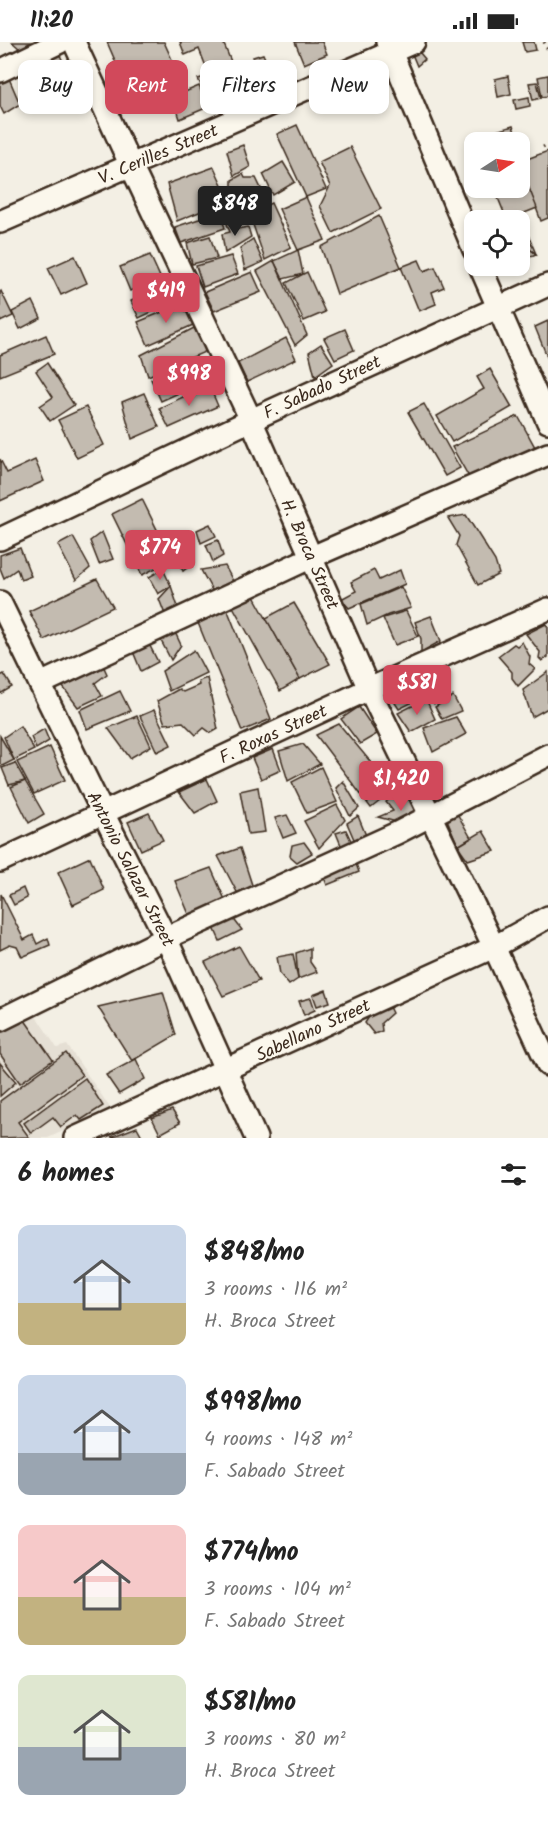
<!DOCTYPE html>
<meta charset="utf-8">
<style>
:root{--surface:#fff;--page:#f2f2f2;--text:#222;--muted:#767676;--accent:#d1495b}
body{margin:0;font-family:Kalam,sans-serif;background:var(--page);color:var(--text);height:100vh;display:flex;flex-direction:column;font-size:22px;white-space:nowrap}
*{box-sizing:border-box;margin:0}
p{font-size:20px;color:var(--muted)}
.icon{flex:none;width:33px;height:33px;fill:none;stroke:currentColor;stroke-width:2;stroke-linecap:round;stroke-linejoin:round}
.map{position:relative;height:1096px;overflow:hidden}
.side{display:flex;flex-direction:column;background:var(--surface);flex:1}
.side>*{flex:none}
.banner{position:absolute;left:18px;top:18px;width:513px;height:54px;display:flex;gap:12px}
.needle{width:39px;rotate:78deg}
.fabs{position:absolute;left:464px;top:90px;display:grid;gap:12px}
.fabs a{display:grid;place-items:center;width:66px;height:66px;border-radius:12px;background:var(--surface);box-shadow:0 3px 9px #0003;font-size:30px}
.price{position:absolute;translate:-50% -51px;padding:0 14px;border-radius:6px;background:var(--accent);color:#fff;font-size:20px;line-height:39px;filter:drop-shadow(0 2px 3px #0008)}
.price::after{content:'';position:absolute;left:50%;top:36px;width:18px;height:14px;margin-left:-9px;background:inherit;clip-path:polygon(0 0,100% 0,50% 100%)}
.price.selected{background:#222;color:#fff}
ul{padding:0;list-style:none}
li{display:flex;align-items:center;gap:18px;height:150px;padding:0 18px}
li span{display:grid;place-items:center;flex:none;width:168px;height:120px;border-radius:12px;color:#555}
li>.icon{margin-inline-start:auto}
span .icon{width:72px;height:72px;fill:#fffc;stroke-width:1}
li b{font-size:26px}
h2{display:flex;justify-content:space-between;align-items:center;height:72px;padding:0 18px;font-size:26px}
.chip{padding:0 21px;border-radius:12px;background:var(--surface);box-shadow:0 3px 9px #0003;font-size:21px;line-height:54px}
.chip.selected{background:var(--accent);color:#fff}
.status{display:flex;justify-content:space-between;align-items:center;height:42px;padding:0 30px;background:var(--surface);direction:ltr}
.status svg{height:16px;fill:currentColor}
.map>svg:first-child{display:block}
</style>
<div class="status"><b>11:20</b><svg viewBox="0 0 49 12"><path d="M0 12V9h3v3zM5 12V6h3v6zM10 12V3h3v9zM15 12V0h3v12zM26 1h20v11H26zM47 4h2v5h-2z"/></svg></div>
<div class="map">
<svg width="548" height="1096" viewBox="0 0 548 1096">
<rect width="100%" height="100%" fill="#f3efe4"/>
<filter id="ink" filterUnits="userSpaceOnUse"><feTurbulence type="fractalNoise" baseFrequency=".0167" numOctaves="2"/><feDisplacementMap in="SourceGraphic" scale="12" xChannelSelector="R" yChannelSelector="G"/><feConvolveMatrix kernelMatrix="1 2 1 2 8 2 1 2 1" color-interpolation-filters="sRGB"/></filter>
<g filter="url(#ink)">
<!-- built -->
<path fill="#e5dfd4" d="M27 969 38 977 57 1006 67 1003 111 1067 48 1096H0V982Z"/>
<!-- building -->
<g fill="#c3bbb0" stroke="#3b2a1e" stroke-width="1.5">
<path d="M12 0H37L20 7Z"/>
<path d="M107 0H164L178 31 130 53Z"/>
<path d="M180 0H223L232 22 209 32 199 7 185 13Z"/>
<path d="M295 0H322L327 12 304 22Z"/>
<path d="M522 0H534L536 8 525 10Z"/>
<path d="M56 5 70 34 46 45 33 16Z"/>
<path d="M420 11 425 17 417 24 412 12Z"/>
<path d="M263 12 271 30 261 35 253 15Z"/>
<path d="M229 28 237 52 213 67 198 37Z"/>
<path d="M548 33V54L542 55 538 35Z"/>
<path d="M8 34 20 62 4 72 0 64V38Z"/>
<path d="M508 34 511 52 498 55 495 37Z"/>
<path d="M537 40 541 56 533 58 529 41Z"/>
<path d="M199 44 208 65 180 77 173 55Z"/>
<path d="M529 55 530 64 516 67 514 58Z"/>
<path d="M297 83 326 147 306 155 277 92Z"/>
<path d="M513 84 518 100H486L483 93Z"/>
<path d="M243 103 250 125 234 134 227 109Z"/>
<path d="M350 105 381 167 333 191 320 164 330 144 319 120Z"/>
<path d="M548 109V176L541 179 519 120Z"/>
<path d="M283 120 295 140 273 153 263 132Z"/>
<path d="M519 121 537 166 507 178 494 146H519Z"/>
<path d="M214 125 229 158 177 179 167 142Z"/>
<path d="M243 132 245 136H256L266 157 232 161V138Z"/>
<path d="M306 155 325 198 298 208 279 167Z"/>
<path d="M271 161 291 205 265 218 249 171Z"/>
<path d="M246 163 252 180 239 184 233 168Z"/>
<path d="M220 170 225 186 181 201 175 185Z"/>
<path d="M379 174 401 225 337 252 321 205Z"/>
<path d="M233 179 238 187 248 185 251 195 225 211 222 192 230 190 227 182Z"/>
<path d="M522 179 536 212 519 199V180Z"/>
<path d="M210 194 217 216 192 222 187 201Z"/>
<path d="M253 197 263 220 245 228 240 206Z"/>
<path d="M519 199 536 212 519 219Z"/>
<path d="M298 208 303 232 283 237 274 219Z"/>
<path d="M150 213 160 235 130 249 120 225Z"/>
<path d="M75 214 87 241 61 253 48 226Z"/>
<path d="M231 214 238 232 203 245 196 224Z"/>
<path d="M419 218 424 229 435 225 444 245 432 250 436 262 419 269 401 225Z"/>
<path d="M274 219 307 293 295 303 257 229Z"/>
<path d="M252 230 261 250 214 269 205 250Z"/>
<path d="M307 230 325 270 304 279 286 241Z"/>
<path d="M165 242 177 258 139 276 131 259Z"/>
<path d="M1 249 13 274 0 280V250Z"/>
<path d="M33 259 41 276 20 287 12 270Z"/>
<path d="M184 261 193 283 148 303 138 280Z"/>
<path d="M548 279V317L535 285Z"/>
<path d="M194 286 207 309 148 334 141 313Z"/>
<path d="M345 287 354 308 335 317 324 296Z"/>
<path d="M46 293 54 312 0 334V313Z"/>
<path d="M286 296 296 317 247 340 238 321Z"/>
<path d="M321 302 333 321 315 334 309 310Z"/>
<path d="M190 319 201 341 161 359 151 337Z"/>
<path d="M47 321 74 363 50 379 40 364 53 355 36 329Z"/>
<path d="M490 327 512 365 452 400 437 374 484 347 477 335Z"/>
<path d="M209 343 218 364 169 386 159 366Z"/>
<path d="M144 351 159 385 132 397 122 360Z"/>
<path d="M424 362 460 426 445 434 408 370Z"/>
<path d="M86 365 104 403 77 416 58 378Z"/>
<path d="M518 374 536 407 469 435 452 405Z"/>
<path d="M0 417 7 431 35 418 44 439 0 459Z"/>
<path d="M142 457 172 518 142 533 112 472Z"/>
<path d="M466 473 495 519 499 532 478 543 456 503 459 494 448 476Z"/>
<path d="M210 482 216 494 201 501 197 488Z"/>
<path d="M102 490 113 517 99 522 90 499Z"/>
<path d="M73 495 90 526 76 538 58 503Z"/>
<path d="M218 498 223 514 213 520 206 503Z"/>
<path d="M183 503 192 522 183 529 171 506Z"/>
<path d="M20 506 31 534 21 538 17 527 4 536 0 526V513Z"/>
<path d="M225 524 234 541 214 552 201 528Z"/>
<path d="M163 527 171 544 158 552 149 535Z"/>
<path d="M374 528 379 538 400 528 405 542 349 566 341 557 356 549 351 540Z"/>
<path d="M97 537 113 565 44 598 29 569Z"/>
<path d="M171 544 179 568 166 575 159 557Z"/>
<path d="M401 545 411 566 388 573 367 583 361 562Z"/>
<path d="M251 549 300 637 280 649 231 561Z"/>
<path d="M294 561 330 622 300 637 266 576Z"/>
<path d="M226 564 271 677 242 689 196 576Z"/>
<path d="M406 569 418 594 395 603 383 576Z"/>
<path d="M431 574 441 599 421 610V597L415 580Z"/>
<path d="M546 582 548 585V615L542 619 539 616 540 610 526 592Z"/>
<path d="M173 586 181 603 171 618 157 591Z"/>
<path d="M147 598 158 620 141 629 132 607Z"/>
<path d="M522 600 530 615 529 622 535 627 518 644 512 636V630L498 614 514 602 517 604Z"/>
<path d="M194 608 206 631 169 649 162 629Z"/>
<path d="M102 621 107 632 95 641 102 654 78 665 60 641Z"/>
<path d="M438 627 449 652 434 662 418 637Z"/>
<path d="M548 630V666L532 675 523 648Z"/>
<path d="M4 632 12 645 0 652V634Z"/>
<path d="M207 636 218 687 211 691 204 686 196 693 183 680 165 682 157 659 179 647 183 650 199 643 198 639Z"/>
<path d="M414 639 423 655 399 667 388 650Z"/>
<path d="M120 649 130 669 87 687 80 668Z"/>
<path d="M453 654 461 669 442 677 435 665Z"/>
<path d="M426 657 435 677 411 690 398 671Z"/>
<path d="M359 665 377 692 360 702 341 677Z"/>
<path d="M154 668 171 703 157 710 140 674Z"/>
<path d="M137 674 151 704 130 716 108 686Z"/>
<path d="M456 675 466 692 433 710 424 686Z"/>
<path d="M339 682 394 748 371 766 316 693Z"/>
<path d="M20 684 34 708 14 718 4 695Z"/>
<path d="M44 687 49 699 36 707 31 695Z"/>
<path d="M0 694 14 718 0 725Z"/>
<path d="M303 702 320 722 288 739 279 709Z"/>
<path d="M50 705 65 738 34 752 17 720Z"/>
<path d="M273 707 281 728 261 737 252 716Z"/>
<path d="M15 721 25 739 9 743 2 726Z"/>
<path d="M321 725 337 760 307 771 292 740Z"/>
<path d="M207 737 217 759 195 771 179 750Z"/>
<path d="M25 739 44 772 29 781 11 745Z"/>
<path d="M343 739 359 766 350 774 336 746Z"/>
<path d="M258 745 265 790 248 792 240 749Z"/>
<path d="M396 751 404 759 410 756 420 779 395 788 393 779 378 775 393 769 386 760Z"/>
<path d="M337 763 345 778 319 806 304 779Z"/>
<path d="M454 766 471 796 458 804 444 770Z"/>
<path d="M149 771 163 798 141 808 128 780Z"/>
<path d="M287 773 296 791 283 796 275 776Z"/>
<path d="M358 774 367 796 356 802 347 781Z"/>
<path d="M346 788 353 803 343 808 336 791Z"/>
<path d="M483 789 495 809 468 818 458 804Z"/>
<path d="M304 800 312 811 297 820 290 814 292 803Z"/>
<path d="M240 806 253 846 239 854 218 814Z"/>
<path d="M353 814 359 830 327 843 321 827Z"/>
<path d="M90 815 104 848 73 863 58 830Z"/>
<path d="M211 826 226 860 191 877 175 839Z"/>
<path d="M23 846 27 856 14 863 9 853Z"/>
<path d="M1 852 24 898 33 893 37 902 48 896 50 903 22 915 17 905 10 903 0 908Z"/>
<path d="M229 871 242 888 220 899 211 879Z"/>
<path d="M239 904 259 939 223 954 205 920Z"/>
<path d="M310 906V920L317 930 298 937 296 911Z"/>
<path d="M293 912 298 937 289 943 280 932 277 915Z"/>
<path d="M326 948 330 960 317 964 313 953Z"/>
<path d="M163 950 176 993 132 1019 98 965Z"/>
<path d="M311 956 315 968 304 973 299 959Z"/>
<path d="M388 963 392 971 381 981 382 989 374 992 365 981 372 970Z"/>
<path d="M22 974 53 1018 20 1041 0 1012V990Z"/>
<path d="M66 1011 82 1033 18 1080 29 1095 0 1096V1059Z"/>
<path d="M136 1017 145 1037 119 1052 106 1033Z"/>
<path d="M0 1021 16 1040 0 1054Z"/>
<path d="M85 1036 103 1064 81 1078 77 1073 61 1085 53 1075 31 1091 24 1081Z"/>
<path d="M172 1068 180 1081 160 1092 152 1076Z"/>
<path d="M137 1085 143 1096 111 1095Z"/>
</g>
<g fill="none" stroke-linecap="round" stroke-linejoin="round">
<defs>
<g id="minor">
<path d="M74 0 131 124 251 378 369 647 494 905 548 1023"/>
<path d="M387 0 474 208"/>
<path d="M0 29 60 0"/>
<path d="M0 180 414 0"/>
<path d="M480 224 548 380"/>
<path d="M0 497 251 378 548 243"/>
<path d="M0 560 103 771 166 896 256 1096"/>
<path d="M40 642 312 515 548 412"/>
<path d="M0 819 369 647 548 567"/>
<path d="M0 978 166 896 397 791 548 713"/>
<path d="M75 1096 494 905 548 875"/>
</g>
</defs>
<!-- minor casing -->
<use href="#minor" stroke="#3b2a1e" stroke-width="26"/>
<!-- path -->
<g stroke="#3b2a1e" stroke-width="3" stroke-dasharray="1.5 4.5" stroke-linecap="butt">
<path d="M544 0 548 8"/>
<path d="M543 105 548 102"/>
</g>
<!-- minor -->
<use href="#minor" stroke="#fbf7ec" stroke-width="21"/>
</g>
</g>
<g text-anchor="middle" stroke-width="4.5" stroke-linejoin="round" paint-order="stroke">
<!-- street labels -->
<g font-size="18" fill="#3b2a1e" stroke="#fbf7ec">
<text transform="translate(158 112) rotate(-23)" y="6">V. Cerilles Street</text>
<text transform="translate(322 345) rotate(-25)" y="6">F. Sabado Street</text>
<text transform="translate(310 512) rotate(66)" y="6">H. Broca Street</text>
<text transform="translate(273 692) rotate(-25)" y="6">F. Roxas Street</text>
<text transform="translate(131 827) rotate(63)" y="6">Antonio Salazar Street</text>
<text transform="translate(313 988) rotate(-25)" y="6">Sabellano Street</text>
</g>
</g>
</svg>
<div class="fabs">
<a><svg class="needle" viewBox="-14 -14 28 28"><path d="M0-13l5 13h-10z" fill="#e53935"/><path d="M0 13l5-13h-10z" fill="#767676"/></svg></a>
<a><svg class="icon" aria-label="locate" viewBox="0 0 24 24"><circle cx="12" cy="12" r="6"/><path d="M12 2v4M12 18v4M2 12h4M18 12h4"/></svg></a>
</div>
<b class="price selected" style="left:235px;top:195px">$848</b>
<b class="price" style="left:166px;top:282px">$419</b>
<b class="price" style="left:189px;top:365px">$998</b>
<b class="price" style="left:160px;top:539px">$774</b>
<b class="price" style="left:417px;top:674px">$581</b>
<b class="price" style="left:401px;top:770px">$1,420</b>
<div class="banner">
<a class="chip">Buy</a>
<a class="chip selected">Rent</a>
<a class="chip">Filters</a>
<a class="chip">New</a>
</div>
</div>
<section class="side">
<h2>6 homes<svg class="icon" aria-label="filters" viewBox="0 0 24 24"><path d="M4 7h16M4 17h16"/><circle cx="9" cy="7" r="2"/><circle cx="15" cy="17" r="2"/></svg></h2>
<ul>
<li><span style="background:linear-gradient(#c9d6e8 65%,#c2b280 0)"><svg class="icon" aria-label="home" viewBox="0 0 24 24"><path d="M3 11l9-7 9 7M6 9v11h12V9"/></svg></span><div><b>$848/mo</b><p>3 rooms · 116 m²</p><p>H. Broca Street</p></div></li>
<li><span style="background:linear-gradient(#c9d6e8 65%,#9aa5b1 0)"><svg class="icon" aria-label="home" viewBox="0 0 24 24"><path d="M3 11l9-7 9 7M6 9v11h12V9"/></svg></span><div><b>$998/mo</b><p>4 rooms · 148 m²</p><p>F. Sabado Street</p></div></li>
<li><span style="background:linear-gradient(#f6c9c9 60%,#c2b280 0)"><svg class="icon" aria-label="home" viewBox="0 0 24 24"><path d="M3 11l9-7 9 7M6 9v11h12V9"/></svg></span><div><b>$774/mo</b><p>3 rooms · 104 m²</p><p>F. Sabado Street</p></div></li>
<li><span style="background:linear-gradient(#dfe7d0 60%,#9aa5b1 0)"><svg class="icon" aria-label="home" viewBox="0 0 24 24"><path d="M3 11l9-7 9 7M6 9v11h12V9"/></svg></span><div><b>$581/mo</b><p>3 rooms · 80 m²</p><p>H. Broca Street</p></div></li>
</ul>
</section>
